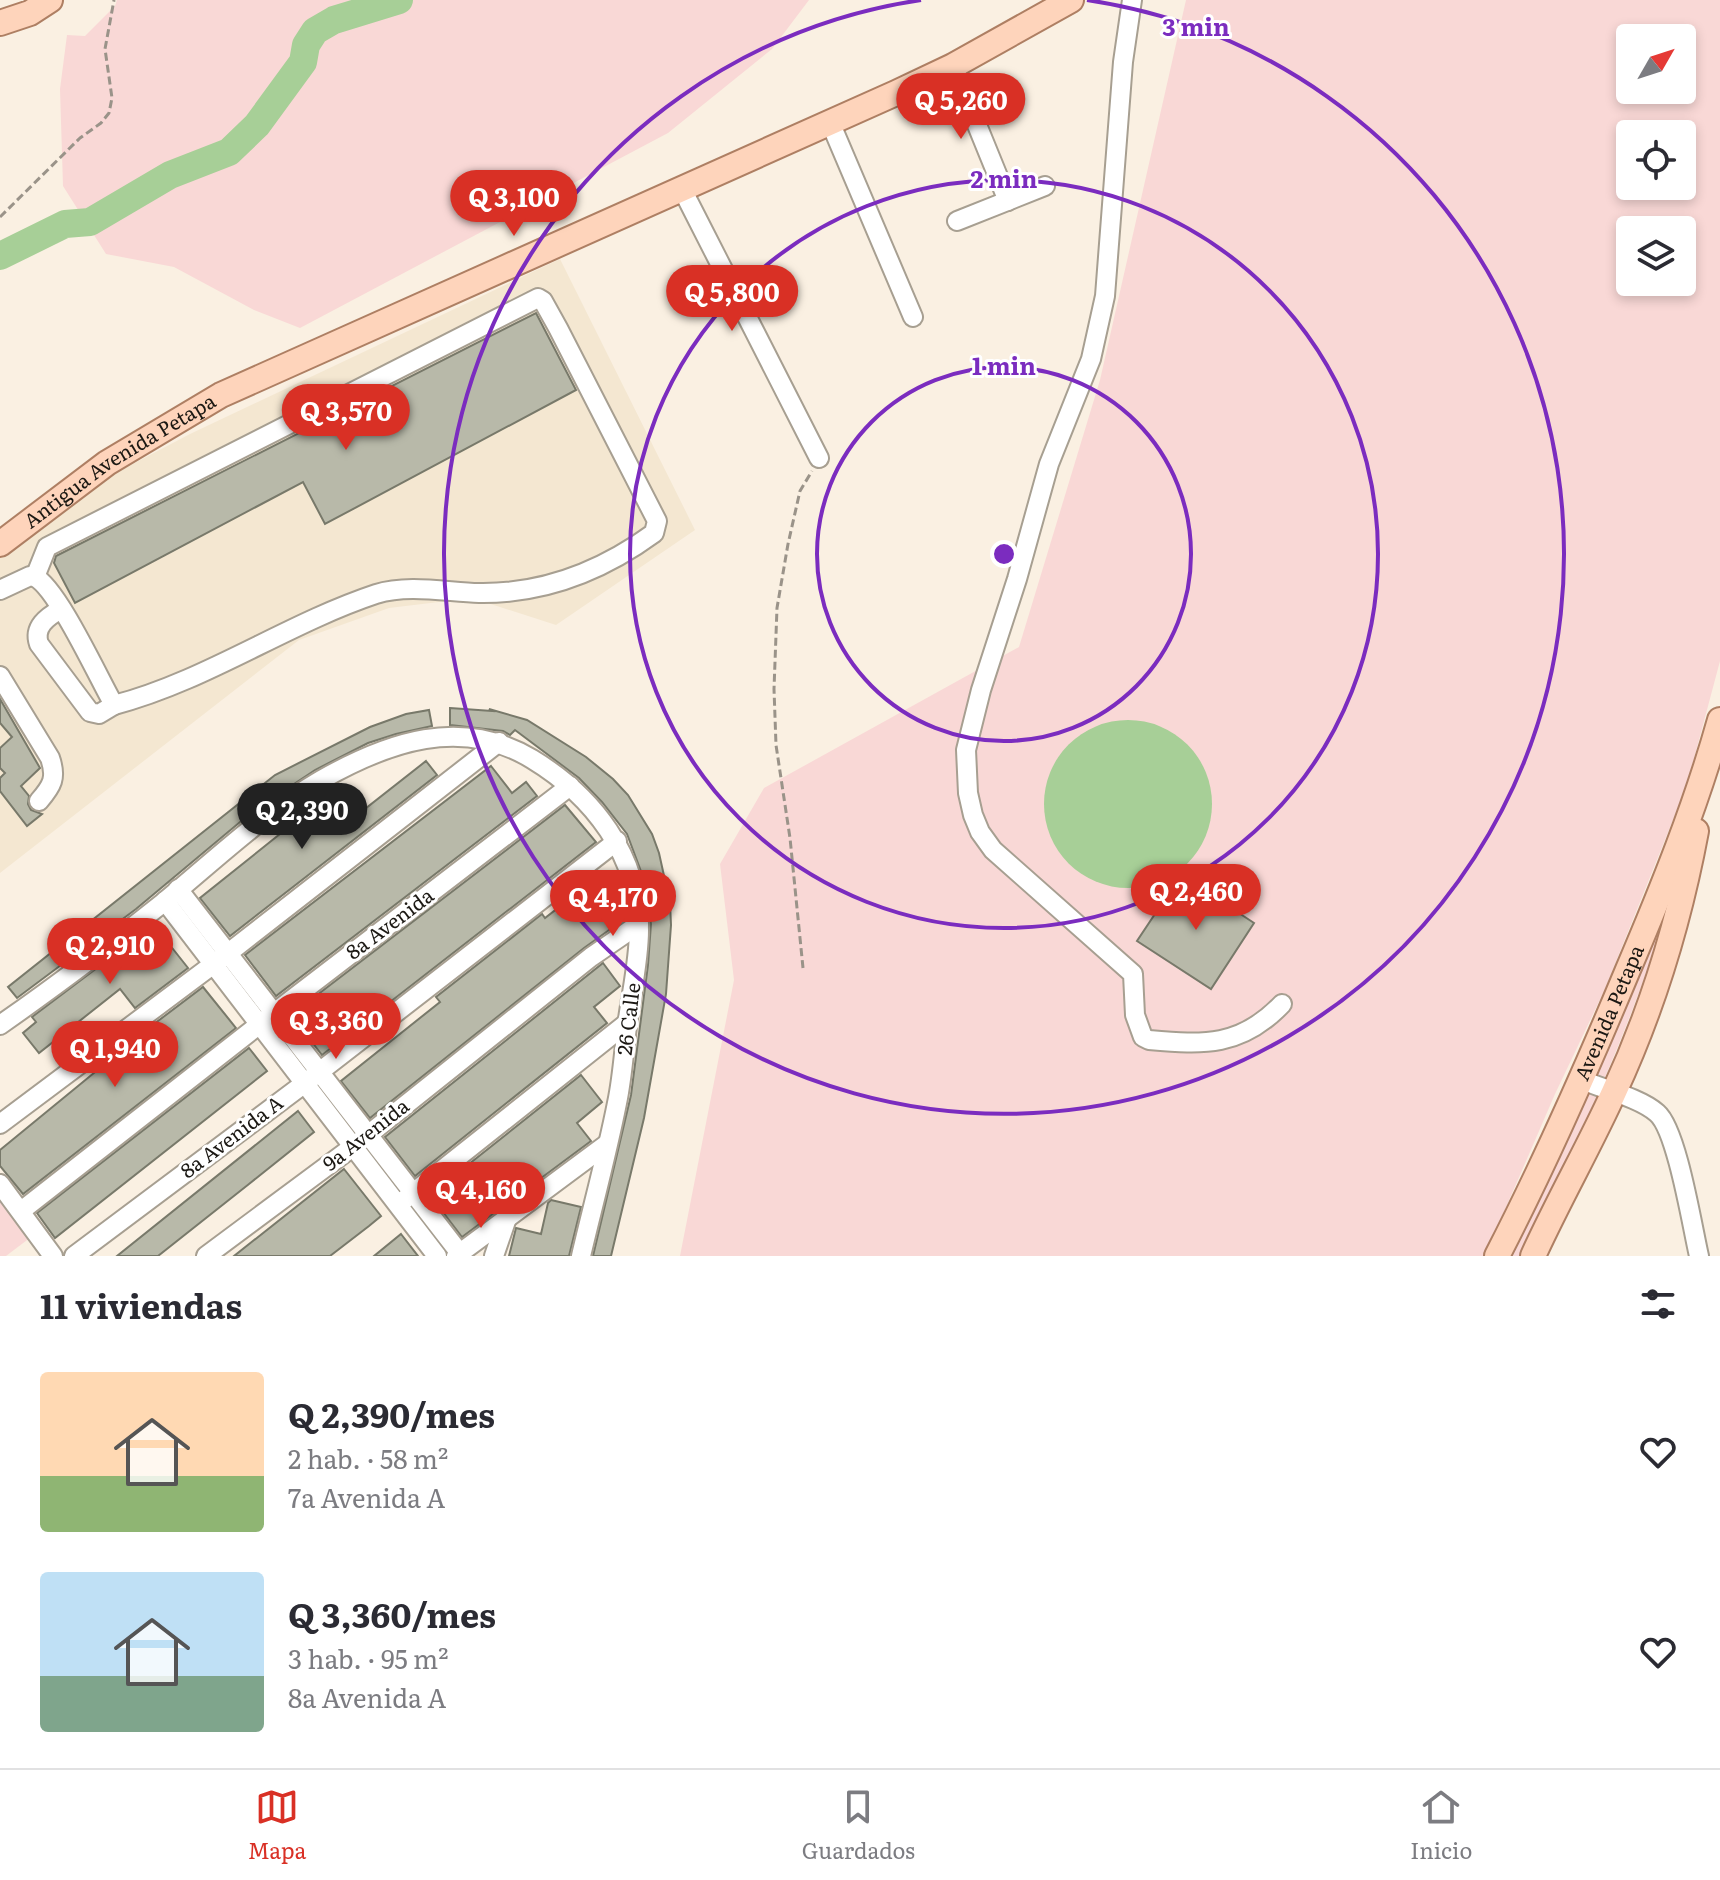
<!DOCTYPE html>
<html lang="es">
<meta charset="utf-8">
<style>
:root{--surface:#fff;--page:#f7f7f7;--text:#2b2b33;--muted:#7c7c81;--line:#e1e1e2;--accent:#d93025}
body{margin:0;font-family:Literata,serif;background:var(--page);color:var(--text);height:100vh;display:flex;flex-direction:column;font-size:30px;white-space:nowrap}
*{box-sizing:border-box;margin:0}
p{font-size:26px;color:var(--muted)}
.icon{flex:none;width:44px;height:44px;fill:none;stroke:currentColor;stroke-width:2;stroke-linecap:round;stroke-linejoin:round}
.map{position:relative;height:1256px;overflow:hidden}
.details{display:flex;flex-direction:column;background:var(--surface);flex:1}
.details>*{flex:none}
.needle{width:52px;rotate:51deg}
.controls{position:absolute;left:1616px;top:24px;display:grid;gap:16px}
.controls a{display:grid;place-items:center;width:80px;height:80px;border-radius:8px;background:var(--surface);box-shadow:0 4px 12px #0003;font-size:40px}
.price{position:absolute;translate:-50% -68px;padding:0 18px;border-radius:28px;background:var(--accent);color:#fff;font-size:26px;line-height:52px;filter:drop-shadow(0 2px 4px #0008)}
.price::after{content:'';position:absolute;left:50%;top:48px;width:24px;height:18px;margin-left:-12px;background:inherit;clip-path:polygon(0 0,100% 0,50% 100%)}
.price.current{background:#222;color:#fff}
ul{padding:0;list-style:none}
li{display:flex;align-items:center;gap:24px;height:200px;padding:0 40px}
li span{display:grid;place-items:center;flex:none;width:224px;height:160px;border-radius:8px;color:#555}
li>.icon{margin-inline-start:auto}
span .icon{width:96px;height:96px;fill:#fffc;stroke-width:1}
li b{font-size:34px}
h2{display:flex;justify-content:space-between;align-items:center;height:96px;padding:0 40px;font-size:34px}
.tab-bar{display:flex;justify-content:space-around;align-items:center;height:112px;border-top:2px solid var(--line);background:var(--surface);font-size:22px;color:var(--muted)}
.tab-bar a{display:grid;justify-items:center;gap:4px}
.tab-bar .current{color:var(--accent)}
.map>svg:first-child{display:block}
</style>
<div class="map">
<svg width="1720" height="1256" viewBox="0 0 1720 1256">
<rect width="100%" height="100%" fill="#faf0e2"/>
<!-- built -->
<path fill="#f4e7d1" d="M560 259 695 530 556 625 472 598 389 608 299 640 0 873V557L89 487 190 434Z"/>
<!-- green -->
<g fill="#f9d8d6" fill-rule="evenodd">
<path d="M117 0H809L772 49 668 133 300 328 254 310 174 267 106 254 63 186 60 89 67 35 85 36 115 6Z"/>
<path d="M1186 0H1720V661L1687 785 1605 989 1555 1094 1485 1256H680L734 980 720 864 764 788 1019 647 1100 380ZM1630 38H1682V90H1630ZM1630 134H1682V186H1630ZM1630 230H1682V282H1630Z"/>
<path d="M1671 893C1637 1019 1578 1137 1524 1256H1506Z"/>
<path d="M0 1195 31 1237 6 1256H0Z"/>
</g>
<!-- water -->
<circle fill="#a7cf97" cx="1128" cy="804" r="84"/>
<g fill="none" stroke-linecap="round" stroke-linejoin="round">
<!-- river -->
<path stroke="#a7cf97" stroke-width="28" d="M0 256 65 224 90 222 170 175 229 152 257 125 303 62 306 45 315 31 334 20 399 0"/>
</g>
<!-- building -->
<g fill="#b8b9a9" stroke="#78796a" stroke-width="2">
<path d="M536 313 576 390 325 524 303 482 75 603 54 563 56 556Z"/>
<path d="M0 699 40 768 21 786 29 796 28 804 31 810 42 814 27 826 0 791V778L5 773 0 768V748L12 737 0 723Z"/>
<path d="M450 708 492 711 489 709 527 720 586 757 613 779 628 795 652 834 659 853 670 903 671 925 666 994 644 1118 611 1256H593L631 1095 648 965 651 924 642 874 627 834 602 802 579 778 515 730 510 735 503 731 450 725Z"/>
<path d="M429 710 432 726 396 734 368 743 315 770 252 812 136 909 17 998 8 987 275 775 370 727 406 714Z"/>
<path d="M426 761 437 775 230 936 200 898 340 786 361 812Z"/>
<path d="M491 766 512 793 526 782 537 796 276 996 245 955Z"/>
<path d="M565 805 596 842 322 1055 291 1015Z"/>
<path d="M1181 875 1254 923 1211 989 1137 941Z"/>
<path d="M599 876 615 896 601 907 616 925 584 948 370 1118 341 1081 440 1002 436 997 542 914 545 918Z"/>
<path d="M154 925 188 968 135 1008 120 989 39 1053 23 1033 36 1022 32 1017Z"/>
<path d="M603 963 620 986 594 1007 607 1023 415 1176 385 1137Z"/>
<path d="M203 987 236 1028 23 1194 0 1166V1150L150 1027Z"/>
<path d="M249 1048 267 1071 55 1238 37 1213Z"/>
<path d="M581 1075 602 1102 577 1123 591 1141 462 1237 430 1195Z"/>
<path d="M298 1111 314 1132 249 1184 158 1256H117Z"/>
<path d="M344 1169 381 1216 369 1226 330 1256H234Z"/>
<path d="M551 1200 581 1207 569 1256H509L516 1228 541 1234 548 1203Z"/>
<path d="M401 1234 418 1256H374Z"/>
</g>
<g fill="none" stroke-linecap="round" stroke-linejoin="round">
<defs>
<g id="minor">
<path d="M1132 0 1123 62 1105 296 1091 359 1049 464 1017 579 981 690 966 750 968 793 973 815 980 832 993 850 1133 974 1135 1015 1143 1037 1149 1040C1204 1045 1241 1047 1282 1004"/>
<path d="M953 66 1008 201"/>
<path d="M830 122 913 317"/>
<path d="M682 189 819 458"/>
<path d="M957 221 1045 186"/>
<path d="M538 298 543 301 558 328 657 521 654 533C602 571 543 594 479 593 446 592 408 584 376 594 286 624 206 681 114 705 99 679 58 589 35 577L47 547Z"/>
<path d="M0 590 30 576 35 577"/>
<path d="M61 609C47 617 33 627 39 644L90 712 99 714 114 705"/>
<path d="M0 676 50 758C57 778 52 786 39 801"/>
<path d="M178 889 462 1256"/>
<path d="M165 901 437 1256"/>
<path d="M0 1025C56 986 110 945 164 902 215 860 264 813 321 780 388 742 461 716 532 759 593 796 639 855 639 930 639 959 632 990 628 1019 624 1047 623 1075 617 1103 607 1154 593 1205 581 1256"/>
<path d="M1582 1080C1603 1089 1640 1098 1657 1113 1677 1130 1692 1226 1699 1256"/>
<path d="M0 1124 227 954 499 742"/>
<path d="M0 1184 53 1256"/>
<path d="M404 1200 627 1023"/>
<path d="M21 1211 274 1013 570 786"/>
<path d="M74 1256 305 1083 617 841"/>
<path d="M206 1256 354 1146 591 957 639 924"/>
<path d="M456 1256 607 1144"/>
<path d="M494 1256 507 1218"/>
</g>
<g id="major">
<path d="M0 23 30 13 50 0"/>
<path id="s1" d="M0 544 107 463 221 395 896 93 953 66 1071 0"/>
<path id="s2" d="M1497 1256C1545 1163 1587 1068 1627 972 1662 890 1696 806 1720 720"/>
<path d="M1533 1256C1558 1201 1589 1147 1614 1092 1653 1008 1679 922 1696 831"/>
</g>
</defs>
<!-- minor casing -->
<use href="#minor" stroke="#a79f91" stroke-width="22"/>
<!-- major casing -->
<use href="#major" stroke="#ae7f63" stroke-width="28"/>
<!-- path -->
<g stroke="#9a9389" stroke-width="3" stroke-dasharray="8 4" stroke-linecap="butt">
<path d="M0 217 80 138 101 123 109 113 112 98 105 49 114 0"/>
<path d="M803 968 790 838 776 745 774 689 777 608 788 544 800 491 812 471"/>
</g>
<!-- minor -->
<use href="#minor" stroke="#fff" stroke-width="18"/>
<!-- major -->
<use href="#major" stroke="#fed4bb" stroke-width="24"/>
</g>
<!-- distance rings -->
<g fill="none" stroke="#7b2cbf" stroke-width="4">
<circle cx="1004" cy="554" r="187"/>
<circle cx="1004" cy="554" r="374"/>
<path d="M1087 0A560 560 0 1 1 921 0"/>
</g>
<g text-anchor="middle" stroke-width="6" stroke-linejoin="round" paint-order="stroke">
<!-- street labels -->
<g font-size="20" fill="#1b1813" stroke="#fff">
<text dy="7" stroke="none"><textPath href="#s1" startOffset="146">Antigua Avenida Petapa</textPath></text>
<text transform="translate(390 924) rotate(-37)" y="7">8a Avenida</text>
<text dy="7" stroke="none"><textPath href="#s2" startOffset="268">Avenida Petapa</textPath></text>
<text transform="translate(629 1019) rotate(-83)" y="7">26 Calle</text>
<text transform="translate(366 1135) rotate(-38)" y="7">9a Avenida</text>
<text transform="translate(232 1137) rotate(-37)" y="7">8a Avenida A</text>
</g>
</g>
<circle cx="1004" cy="554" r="12" fill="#7b2cbf" stroke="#fff" stroke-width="4"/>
<g font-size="24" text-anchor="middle" font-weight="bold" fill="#7b2cbf" stroke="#fff" stroke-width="6" stroke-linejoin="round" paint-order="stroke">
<text x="1196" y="36">3 min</text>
<text x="1004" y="188">2 min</text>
<text x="1004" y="375">1 min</text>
</g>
</svg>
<div class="controls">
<a><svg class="needle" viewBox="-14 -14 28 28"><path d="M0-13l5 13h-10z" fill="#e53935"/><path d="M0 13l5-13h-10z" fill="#7c7c81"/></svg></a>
<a><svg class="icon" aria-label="locate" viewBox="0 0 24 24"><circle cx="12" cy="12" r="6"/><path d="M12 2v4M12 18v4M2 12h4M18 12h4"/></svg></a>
<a><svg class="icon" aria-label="layers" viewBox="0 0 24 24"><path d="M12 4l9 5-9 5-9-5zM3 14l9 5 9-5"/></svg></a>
</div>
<b class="price" style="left:961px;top:141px">Q 5,260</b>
<b class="price" style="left:514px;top:238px">Q 3,100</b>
<b class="price" style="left:732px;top:333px">Q 5,800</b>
<b class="price" style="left:346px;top:452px">Q 3,570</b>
<b class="price current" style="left:302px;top:851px">Q 2,390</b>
<b class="price" style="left:1196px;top:932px">Q 2,460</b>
<b class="price" style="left:613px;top:938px">Q 4,170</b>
<b class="price" style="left:110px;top:986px">Q 2,910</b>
<b class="price" style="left:336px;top:1061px">Q 3,360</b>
<b class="price" style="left:115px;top:1089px">Q 1,940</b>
<b class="price" style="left:481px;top:1230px">Q 4,160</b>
</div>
<section class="details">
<h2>11 viviendas<svg class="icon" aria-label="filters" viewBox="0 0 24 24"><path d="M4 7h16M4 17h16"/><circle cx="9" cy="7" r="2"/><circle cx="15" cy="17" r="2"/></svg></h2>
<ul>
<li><span style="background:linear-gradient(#ffd9b3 65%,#8fb573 0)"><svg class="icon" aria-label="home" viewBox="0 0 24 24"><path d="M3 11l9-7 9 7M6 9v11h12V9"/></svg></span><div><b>Q 2,390/mes</b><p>2 hab. · 58 m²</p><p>7a Avenida A</p></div><svg class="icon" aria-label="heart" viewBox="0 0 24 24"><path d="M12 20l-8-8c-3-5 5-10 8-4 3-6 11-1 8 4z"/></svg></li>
<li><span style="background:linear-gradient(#bfe0f5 65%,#7fa58c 0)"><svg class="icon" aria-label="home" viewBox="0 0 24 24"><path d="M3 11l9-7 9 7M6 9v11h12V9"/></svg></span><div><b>Q 3,360/mes</b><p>3 hab. · 95 m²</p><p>8a Avenida A</p></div><svg class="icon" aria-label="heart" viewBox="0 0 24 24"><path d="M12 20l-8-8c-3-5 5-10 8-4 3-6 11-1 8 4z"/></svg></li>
</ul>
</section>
<nav class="tab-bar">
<a class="current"><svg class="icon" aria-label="map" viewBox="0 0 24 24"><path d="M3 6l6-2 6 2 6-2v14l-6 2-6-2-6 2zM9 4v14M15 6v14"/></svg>Mapa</a>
<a><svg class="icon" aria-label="saved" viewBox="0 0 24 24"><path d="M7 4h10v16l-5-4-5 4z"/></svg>Guardados</a>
<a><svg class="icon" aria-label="home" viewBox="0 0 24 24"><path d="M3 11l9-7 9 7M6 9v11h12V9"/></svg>Inicio</a>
</nav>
